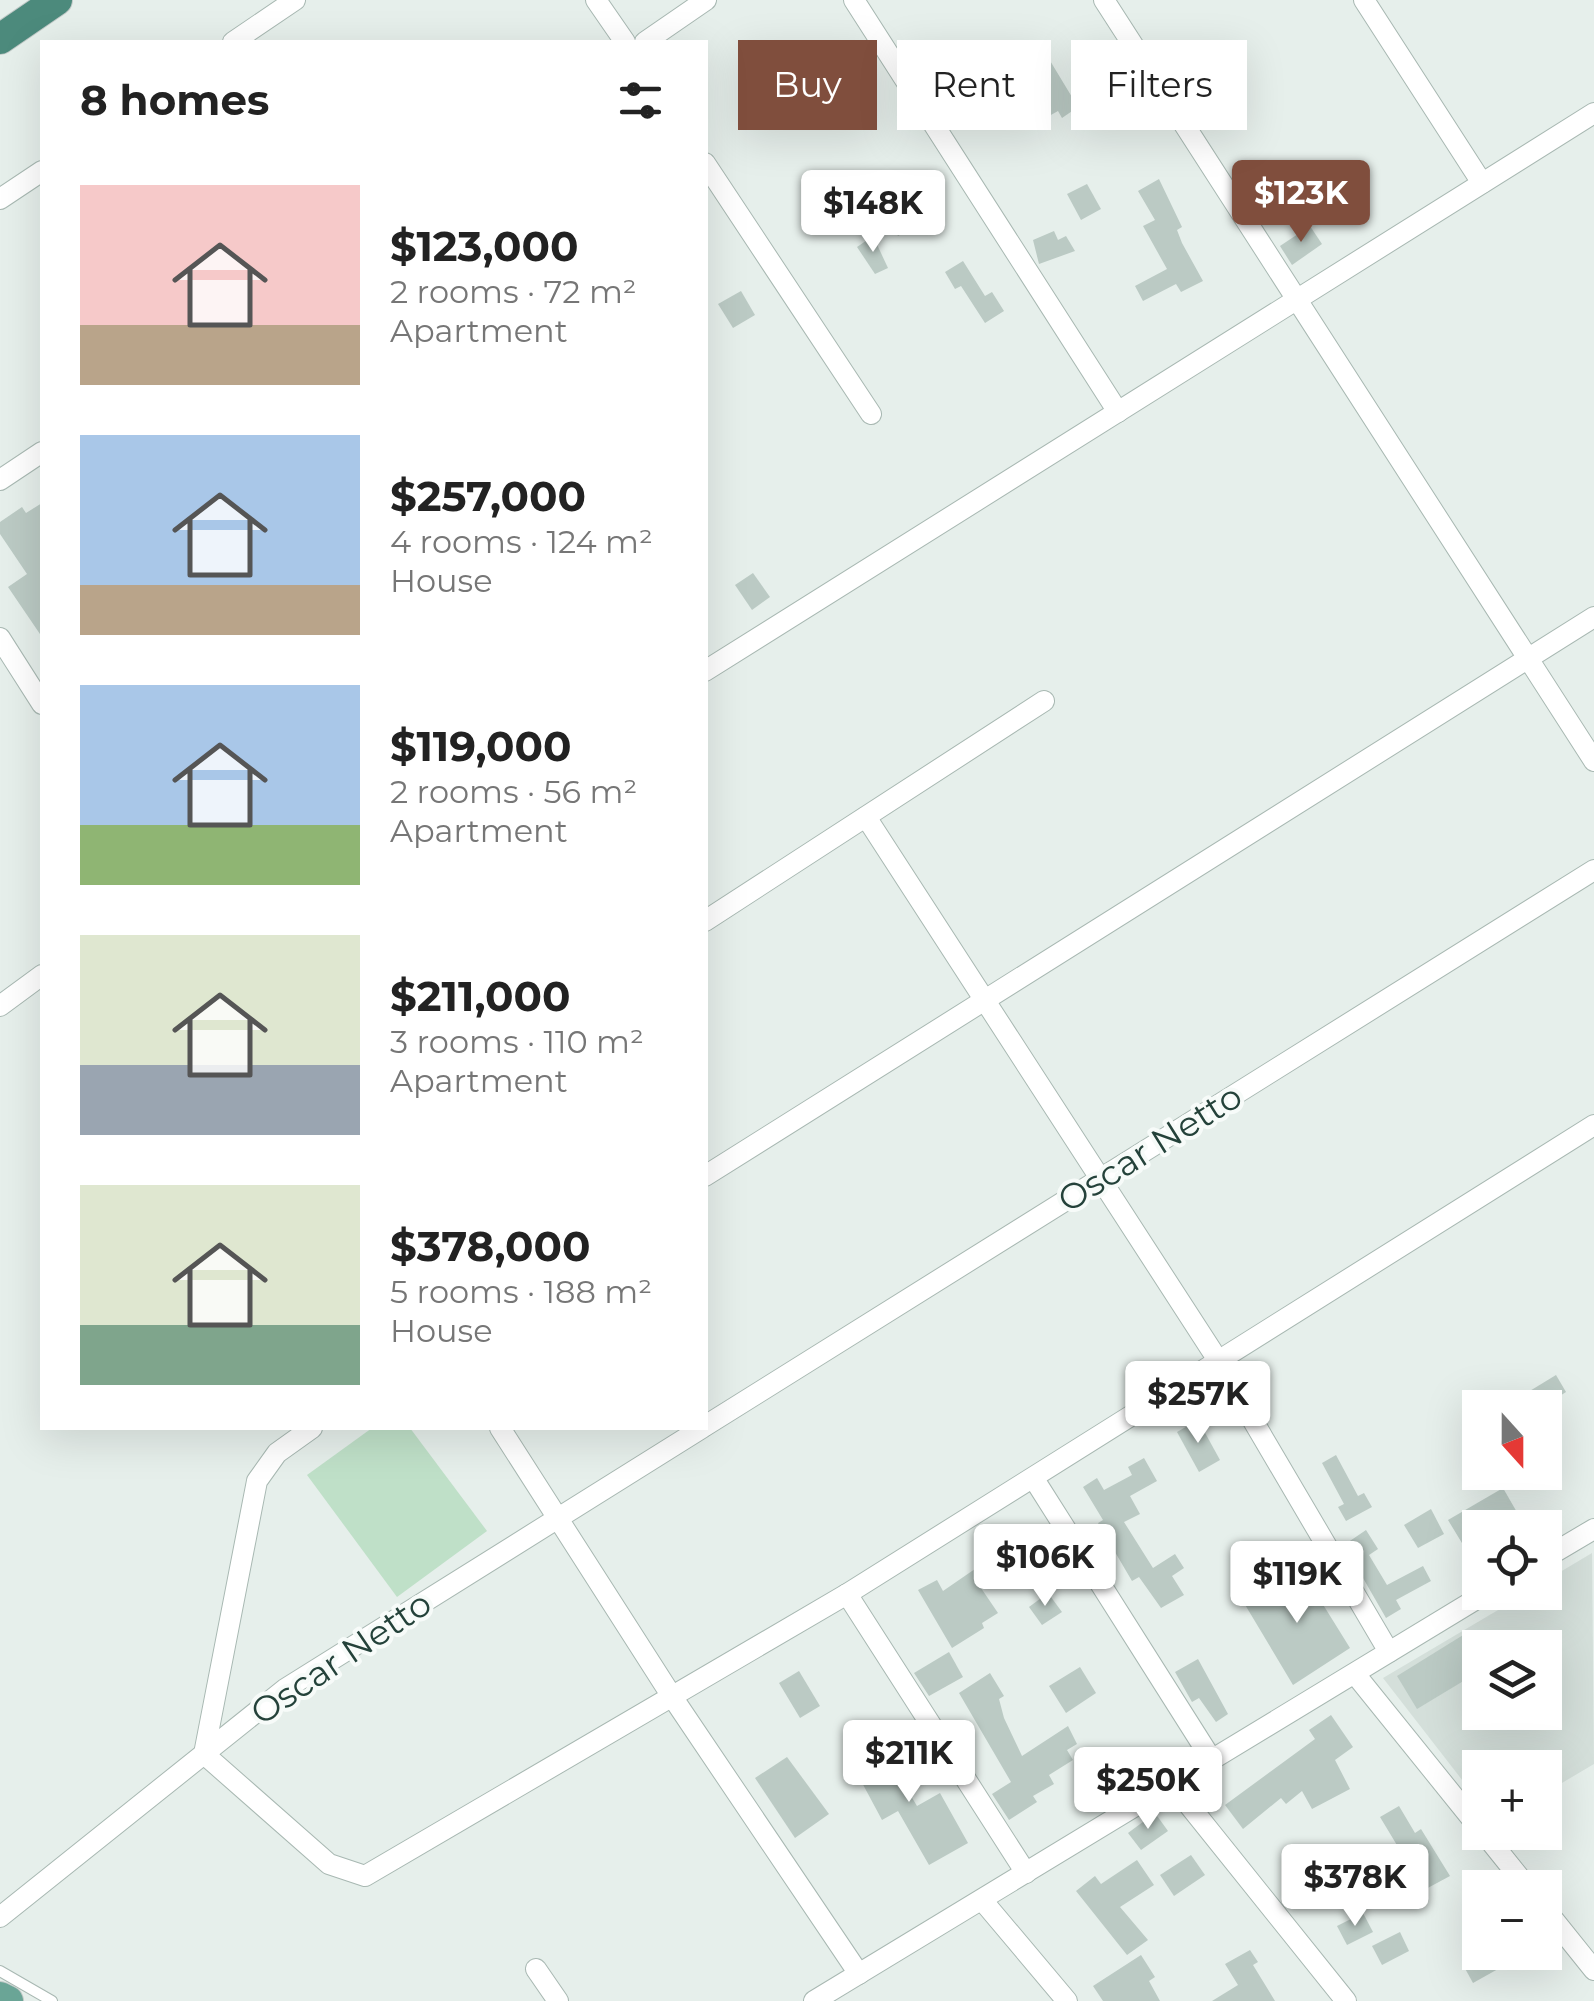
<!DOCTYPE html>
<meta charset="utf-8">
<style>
:root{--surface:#fff;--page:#f2f2f2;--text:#222;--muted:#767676;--accent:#804e3d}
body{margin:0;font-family:Montserrat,sans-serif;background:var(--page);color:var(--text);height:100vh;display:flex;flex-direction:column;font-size:38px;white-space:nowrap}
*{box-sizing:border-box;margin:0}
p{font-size:32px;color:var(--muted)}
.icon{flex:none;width:55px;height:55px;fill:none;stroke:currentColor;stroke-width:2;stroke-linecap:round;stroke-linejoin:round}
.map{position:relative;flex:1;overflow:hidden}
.drawer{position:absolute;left:40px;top:40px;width:668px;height:1390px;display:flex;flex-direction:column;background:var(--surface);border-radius:0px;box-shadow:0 10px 40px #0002}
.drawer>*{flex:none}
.guide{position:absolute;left:738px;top:40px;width:705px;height:90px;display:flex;gap:20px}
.needle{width:65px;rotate:159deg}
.fabs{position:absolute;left:1462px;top:1390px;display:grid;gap:20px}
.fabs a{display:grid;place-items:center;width:100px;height:100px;border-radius:0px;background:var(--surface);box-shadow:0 10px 40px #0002;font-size:50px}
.price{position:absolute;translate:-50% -85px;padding:0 22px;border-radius:10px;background:#fff;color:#222;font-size:32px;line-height:65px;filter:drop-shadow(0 2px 5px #0008)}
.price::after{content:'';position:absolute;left:50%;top:60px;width:30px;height:22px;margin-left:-15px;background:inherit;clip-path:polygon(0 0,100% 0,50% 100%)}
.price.selected{background:var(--accent);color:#fff}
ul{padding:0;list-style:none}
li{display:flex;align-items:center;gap:30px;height:250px;padding:0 40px}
li span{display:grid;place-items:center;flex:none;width:280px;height:200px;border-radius:0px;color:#555}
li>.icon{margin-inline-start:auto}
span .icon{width:120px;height:120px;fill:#fffc;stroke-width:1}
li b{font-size:42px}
h2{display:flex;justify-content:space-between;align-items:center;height:120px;padding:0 40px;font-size:42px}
.pill{padding:0 35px;border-radius:0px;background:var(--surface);box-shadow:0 10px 40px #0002;font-size:35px;line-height:90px}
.pill.selected{background:var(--accent);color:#fff}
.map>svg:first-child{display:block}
</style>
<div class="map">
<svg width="1594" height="2001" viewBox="0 0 1594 2001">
<rect width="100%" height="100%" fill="#e6efeb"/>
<!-- built -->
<path fill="#d4dfda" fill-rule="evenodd" d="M1592 1553 1594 1764 1545 1793V1768H1480V1803L1383 1678 1527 1593 1545 1592V1581ZM1480 1648H1545V1712H1480Z"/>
<!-- green -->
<path fill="#bfe0c8" d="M372 1428H410L487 1531 397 1597 307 1475Z"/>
<!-- building -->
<g fill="#bbcac4">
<path d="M1049 59 1078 107 1062 118 1058 111 1033 125 1022 104 1046 90 1033 69Z"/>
<path d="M825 60 839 80 813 99 800 81Z"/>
<path d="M1159 179 1182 227 1177 230 1182 243 1203 281 1181 292 1176 284 1143 301 1135 286 1167 269 1143 226 1155 220 1138 191Z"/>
<path d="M1087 184 1101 209 1081 220 1067 194Z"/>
<path d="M895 185 917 225 898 236 876 196Z"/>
<path d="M1310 226 1322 244 1292 265 1280 246Z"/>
<path d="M1054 231 1058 240 1066 236 1075 251 1039 264 1033 240Z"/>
<path d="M873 236 888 268 875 274 857 247Z"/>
<path d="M963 261 985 296 992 292 1004 311 985 323 961 286 955 289 945 272Z"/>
<path d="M741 291 755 315 733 328 718 304Z"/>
<path d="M42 503V637L8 587 27 574 0 534V522L22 507 26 513Z"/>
<path d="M753 573 770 597 752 610 735 585Z"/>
<path d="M1556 1375 1566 1392 1541 1408H1526L1520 1397Z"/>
<path d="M1198 1420 1220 1460 1199 1472 1177 1432Z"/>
<path d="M1336 1455 1358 1496 1364 1493 1372 1507 1346 1521 1338 1507 1344 1504 1322 1463Z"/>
<path d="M1144 1458 1157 1481 1130 1496 1140 1514 1124 1522 1153 1568 1175 1554 1184 1568 1172 1576 1184 1595 1161 1608 1139 1577 1132 1581 1098 1523 1103 1520 1083 1487 1097 1478 1104 1490 1132 1475 1128 1467Z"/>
<path d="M1503 1488 1518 1514 1492 1528H1480V1546L1468 1553 1448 1520Z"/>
<path d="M1431 1509 1444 1534 1418 1548 1404 1525Z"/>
<path d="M1016 1528 1031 1553 1003 1571 1006 1577 981 1588 998 1613 982 1623 984 1628 952 1648 918 1590 937 1580 943 1591 1001 1551 994 1540Z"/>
<path d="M1366 1530 1378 1549 1369 1555 1387 1585 1423 1566 1431 1581 1396 1600 1401 1609 1386 1618 1344 1545Z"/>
<path d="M1305 1566 1313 1579 1309 1582 1350 1648 1293 1685 1244 1603Z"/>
<path d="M1048 1593 1062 1612 1042 1625 1029 1607Z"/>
<path d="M1468 1632 1480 1652V1671L1417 1709 1397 1676Z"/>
<path d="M949 1652 963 1677 929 1696 914 1673Z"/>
<path d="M1198 1659 1228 1714 1216 1722 1199 1698 1192 1702 1175 1672Z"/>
<path d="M1080 1667 1096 1693 1066 1713 1049 1686Z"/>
<path d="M799 1671 820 1706 800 1718 779 1683Z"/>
<path d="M990 1673 1004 1696 999 1699 1004 1718 1022 1756 1068 1726 1077 1744 1067 1750 1073 1760 1049 1775 1054 1784 1033 1796 1037 1802 1009 1820 992 1794 1011 1782 959 1693Z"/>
<path d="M1331 1715 1353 1747 1335 1760 1350 1789 1312 1809 1302 1791 1286 1804 1281 1798 1243 1829 1225 1805 1315 1739 1309 1730Z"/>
<path d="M890 1741 905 1766 896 1771 917 1806 940 1793 968 1843 929 1865 898 1811 882 1820 852 1764Z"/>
<path d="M787 1757 829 1814 795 1838 755 1778Z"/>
<path d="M1399 1806 1415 1833 1421 1829 1450 1876 1424 1890 1380 1817Z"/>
<path d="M1155 1813 1168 1831 1141 1850 1128 1833Z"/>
<path d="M1191 1855 1205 1875 1174 1896 1160 1875Z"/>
<path d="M1137 1860 1154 1885 1120 1907 1148 1940 1127 1955 1076 1891 1095 1876 1101 1884Z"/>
<path d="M1308 1860 1322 1881 1300 1895 1287 1874Z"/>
<path d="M1363 1913 1373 1932 1347 1945 1337 1926Z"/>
<path d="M1400 1932 1409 1951 1382 1965 1372 1946Z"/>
<path d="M1250 1950 1258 1962 1253 1965 1275 2001H1212L1238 1985 1225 1964Z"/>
<path d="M1480 1952H1501L1507 1964 1473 1983 1462 1963Z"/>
<path d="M1141 1955 1155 1977 1149 1981 1160 2001H1103L1093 1986Z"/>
</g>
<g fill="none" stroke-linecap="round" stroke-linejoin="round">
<defs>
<path id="service" d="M0 1971 52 2001"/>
<g id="minor">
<path d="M596 0 625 42"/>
<path d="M854 0 1118 412"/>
<path d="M1104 0 1594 761"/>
<path d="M1364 0 1482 183"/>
<path d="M233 42 295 0"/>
<path d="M645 42 706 0"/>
<path d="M705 163 871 414"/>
<path d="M0 199 42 171"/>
<path d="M0 480 42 452"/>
<path d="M0 638 42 704"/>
<path d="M705 671 1594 113"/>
<path d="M866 817 1212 1351 1389 1652"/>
<path d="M705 921 1044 701"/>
<path d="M0 1006 42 975"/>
<path d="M705 1176 1594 617"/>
<path d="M705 1426 1594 870"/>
<path d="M312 1428 277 1453 257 1481 204 1754 329 1864 365 1876 847 1594 1594 1125"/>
<path d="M500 1428 671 1695 859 1974"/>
<path d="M1034 1479 1212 1760"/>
<path d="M1545 1558 1594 1529"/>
<path d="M847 1594 1026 1873"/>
<path d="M1355 1674 1480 1829"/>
<path d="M1172 1784 1346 2001"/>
<path d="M1483 1832 1528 1888"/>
<path d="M982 1900 1067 2001"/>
<path d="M1545 1909 1594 1970"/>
<path d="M0 1917 285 1689 702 1428"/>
<path d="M536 1969 558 2001"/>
<path d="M814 2001 1488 1592"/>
</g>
<path id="primary" d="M0 1997 8 2001"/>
<path id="trunk" d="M0 39 57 0"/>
</defs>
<!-- service casing -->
<use href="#service" stroke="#a8b8b2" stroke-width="12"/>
<!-- minor casing -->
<use href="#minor" stroke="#a8b8b2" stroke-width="22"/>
<!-- primary casing -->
<use href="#primary" stroke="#c2cac8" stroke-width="32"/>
<!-- trunk casing -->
<use href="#trunk" stroke="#c2cac8" stroke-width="32"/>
<!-- service -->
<use href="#service" stroke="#fff" stroke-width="10"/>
<!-- minor -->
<use href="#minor" stroke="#fff" stroke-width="20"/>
<!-- primary -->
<use href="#primary" stroke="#6aa596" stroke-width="30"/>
<!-- trunk -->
<use href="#trunk" stroke="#4c8a7c" stroke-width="30"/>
</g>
<g text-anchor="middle" stroke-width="8" stroke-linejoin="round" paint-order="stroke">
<!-- street labels -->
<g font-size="35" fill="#24423a" stroke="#f7fbf9">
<text transform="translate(1150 1148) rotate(-32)" y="12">Oscar Netto</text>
<text transform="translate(341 1658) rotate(-34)" y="12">Oscar Netto</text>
</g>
</g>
</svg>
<div class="fabs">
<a><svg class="needle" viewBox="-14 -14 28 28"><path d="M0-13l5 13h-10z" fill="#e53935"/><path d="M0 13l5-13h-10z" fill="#767676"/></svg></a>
<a><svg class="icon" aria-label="locate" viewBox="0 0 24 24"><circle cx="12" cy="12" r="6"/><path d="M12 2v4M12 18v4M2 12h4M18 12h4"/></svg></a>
<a><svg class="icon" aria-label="layers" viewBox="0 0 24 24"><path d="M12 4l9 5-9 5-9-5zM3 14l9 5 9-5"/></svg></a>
<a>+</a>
<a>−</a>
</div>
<b class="price selected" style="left:1301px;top:245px">$123K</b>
<b class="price" style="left:873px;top:255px">$148K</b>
<b class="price" style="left:1198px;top:1446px">$257K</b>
<b class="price" style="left:1045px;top:1609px">$106K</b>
<b class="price" style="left:1297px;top:1626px">$119K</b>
<b class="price" style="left:909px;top:1805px">$211K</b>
<b class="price" style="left:1148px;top:1832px">$250K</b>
<b class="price" style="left:1355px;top:1929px">$378K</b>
<div class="guide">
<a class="pill selected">Buy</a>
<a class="pill">Rent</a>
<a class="pill">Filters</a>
</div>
<section class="drawer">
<h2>8 homes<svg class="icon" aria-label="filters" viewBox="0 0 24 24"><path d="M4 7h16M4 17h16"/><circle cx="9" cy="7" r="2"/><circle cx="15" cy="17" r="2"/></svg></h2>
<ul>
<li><span style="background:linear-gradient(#f6c9c9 70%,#b9a48a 0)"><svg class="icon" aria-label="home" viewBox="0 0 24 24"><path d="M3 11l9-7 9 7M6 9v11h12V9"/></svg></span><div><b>$123,000</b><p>2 rooms · 72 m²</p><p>Apartment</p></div></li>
<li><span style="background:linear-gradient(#a9c7e8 75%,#b9a48a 0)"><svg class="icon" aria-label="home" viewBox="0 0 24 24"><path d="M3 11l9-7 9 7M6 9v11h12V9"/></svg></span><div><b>$257,000</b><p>4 rooms · 124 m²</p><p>House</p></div></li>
<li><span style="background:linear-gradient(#a9c7e8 70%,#8fb573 0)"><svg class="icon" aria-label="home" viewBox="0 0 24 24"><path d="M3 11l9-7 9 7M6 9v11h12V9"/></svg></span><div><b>$119,000</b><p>2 rooms · 56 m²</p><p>Apartment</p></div></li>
<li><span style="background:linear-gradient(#dfe7d0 65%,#9aa5b1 0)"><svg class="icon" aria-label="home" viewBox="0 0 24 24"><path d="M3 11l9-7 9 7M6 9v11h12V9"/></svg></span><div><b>$211,000</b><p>3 rooms · 110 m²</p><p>Apartment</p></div></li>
<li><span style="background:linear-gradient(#dfe7d0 70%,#7fa58c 0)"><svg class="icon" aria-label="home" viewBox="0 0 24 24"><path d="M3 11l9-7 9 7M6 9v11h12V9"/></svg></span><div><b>$378,000</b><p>5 rooms · 188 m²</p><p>House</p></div></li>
</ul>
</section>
</div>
